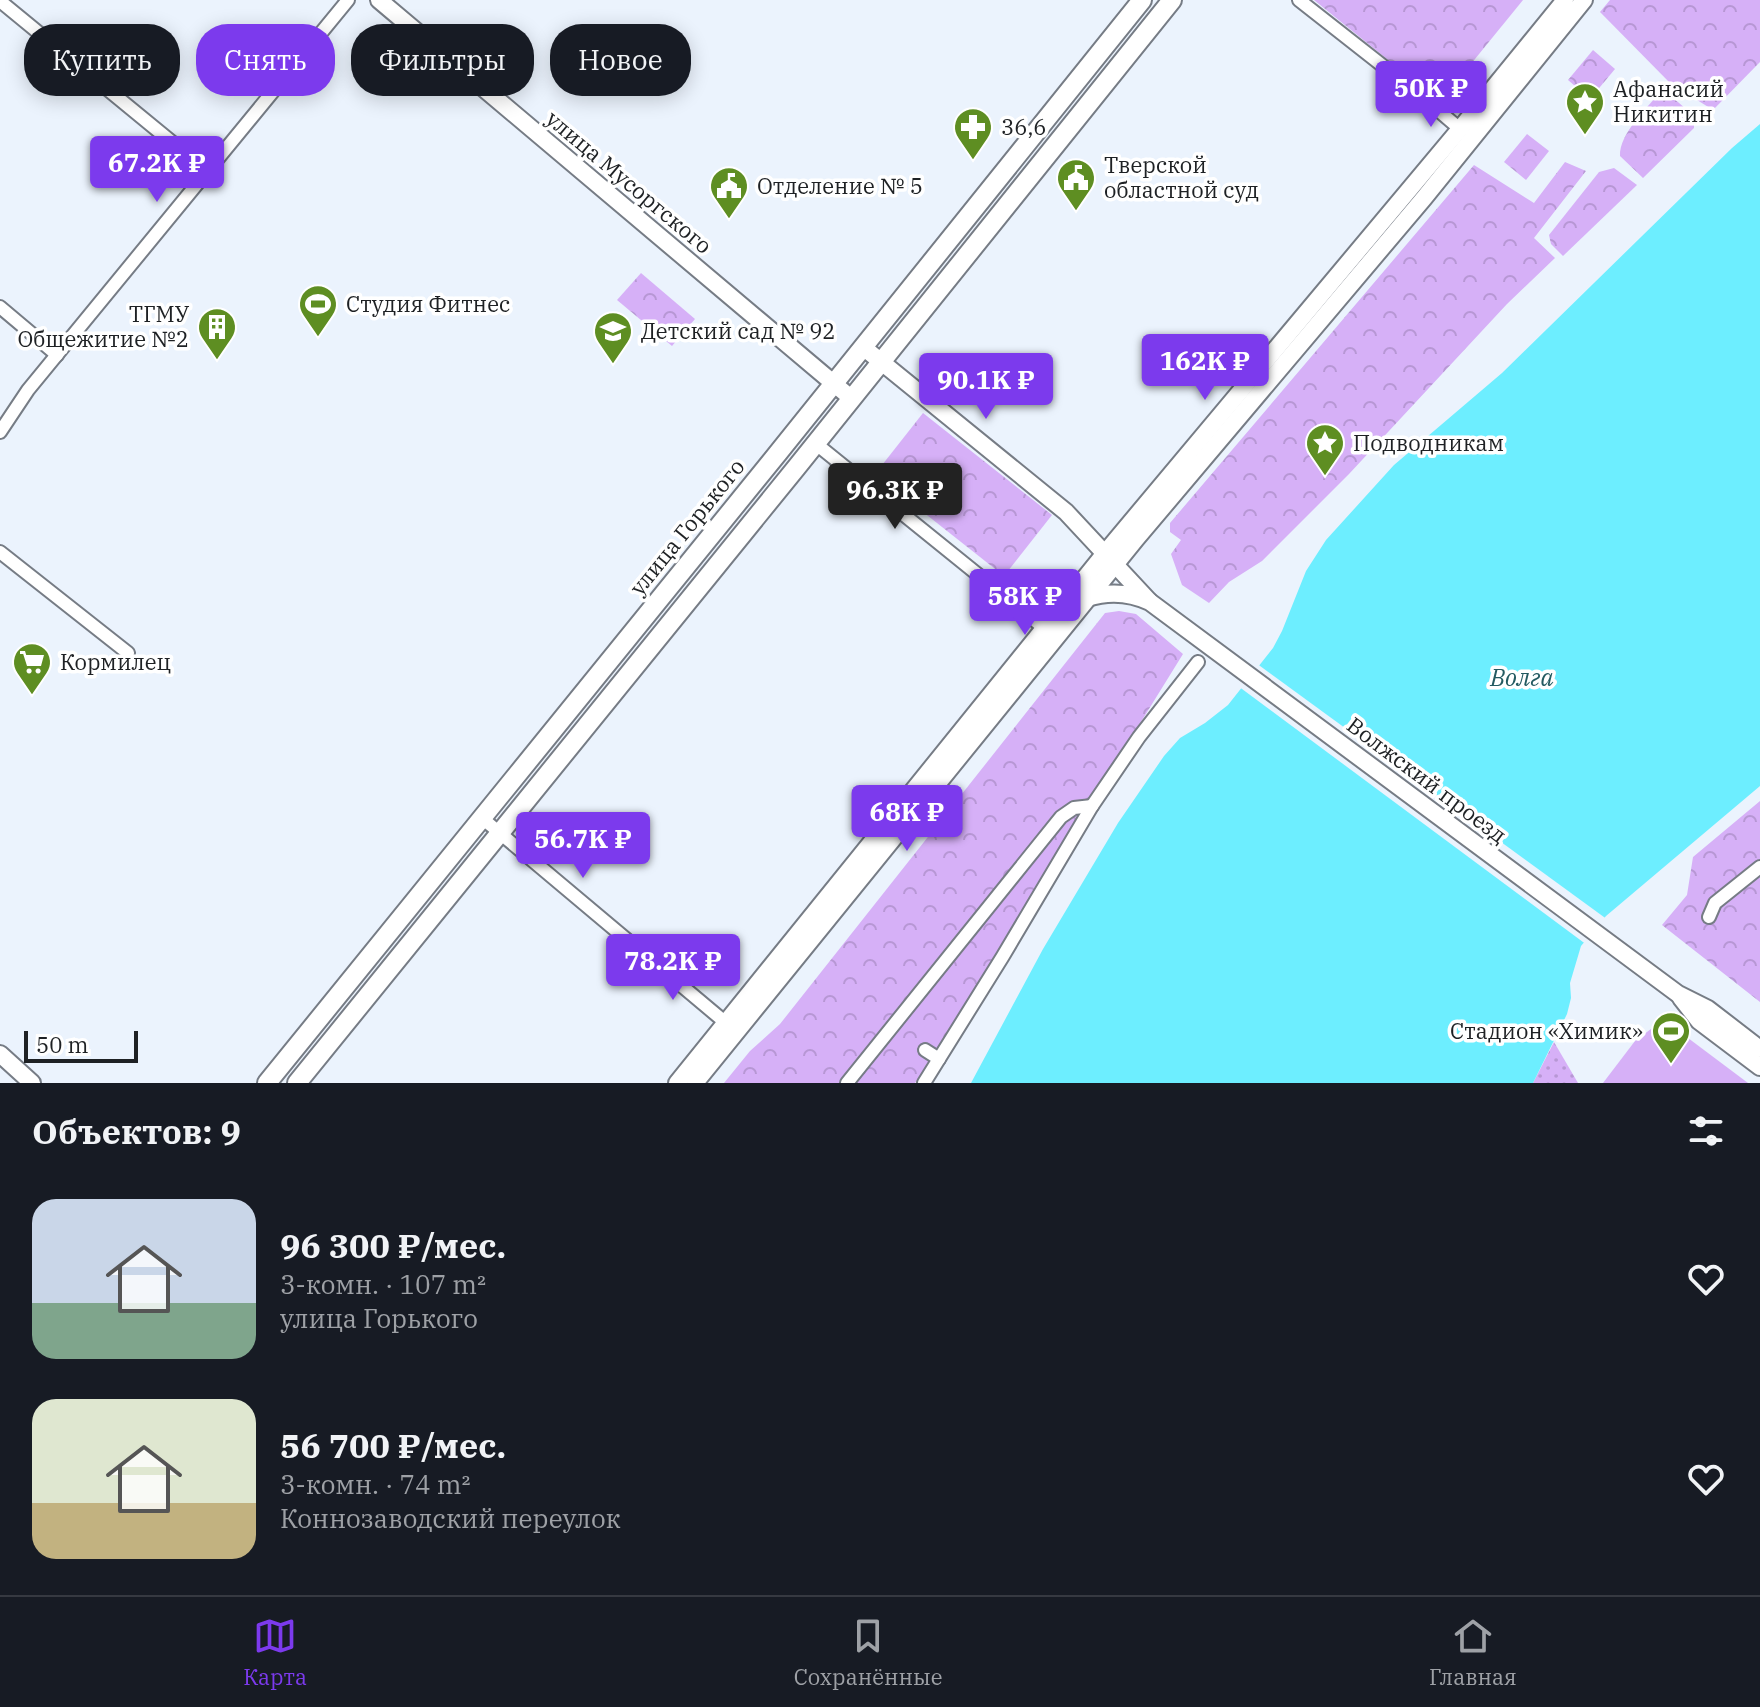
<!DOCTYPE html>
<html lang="ru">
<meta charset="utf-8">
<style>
:root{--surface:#171b24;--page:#20242c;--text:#f1f3f6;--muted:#9ea1a6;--line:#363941;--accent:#7c3aed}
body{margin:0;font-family:"IBM Plex Serif",serif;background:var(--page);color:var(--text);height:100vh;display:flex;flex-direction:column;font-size:30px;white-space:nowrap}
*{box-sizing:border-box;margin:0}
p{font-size:26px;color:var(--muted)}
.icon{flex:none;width:44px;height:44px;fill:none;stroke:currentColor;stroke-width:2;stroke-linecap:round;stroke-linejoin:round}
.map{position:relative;height:1083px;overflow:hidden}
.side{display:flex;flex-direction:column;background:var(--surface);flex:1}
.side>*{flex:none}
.top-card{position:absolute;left:24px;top:24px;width:800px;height:72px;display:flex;gap:16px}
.scale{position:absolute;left:24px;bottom:20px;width:114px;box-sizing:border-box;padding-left:8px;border:4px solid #1e2124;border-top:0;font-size:22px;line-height:28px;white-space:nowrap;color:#1e2124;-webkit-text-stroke:6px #fff;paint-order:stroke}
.price{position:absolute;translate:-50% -68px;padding:0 18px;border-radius:8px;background:var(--accent);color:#fff;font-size:26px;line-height:52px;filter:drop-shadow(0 2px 4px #0008)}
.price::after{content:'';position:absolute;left:50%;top:48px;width:24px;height:18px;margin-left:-12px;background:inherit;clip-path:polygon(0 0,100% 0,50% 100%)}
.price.current{background:#222;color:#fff}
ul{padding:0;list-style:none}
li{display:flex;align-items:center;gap:24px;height:200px;padding:0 32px}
li span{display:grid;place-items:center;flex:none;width:224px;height:160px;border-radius:24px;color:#555}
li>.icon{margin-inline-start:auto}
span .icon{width:96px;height:96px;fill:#fffc;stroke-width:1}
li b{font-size:34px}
h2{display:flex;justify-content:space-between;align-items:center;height:96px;padding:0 32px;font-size:34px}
.chip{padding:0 28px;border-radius:32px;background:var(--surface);box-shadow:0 4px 20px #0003;font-size:28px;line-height:72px}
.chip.current{background:var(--accent);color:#fff}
.menu{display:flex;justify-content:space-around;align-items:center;height:112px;border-top:2px solid var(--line);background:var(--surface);font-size:22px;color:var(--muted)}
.menu a{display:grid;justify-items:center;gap:4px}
.menu .current{color:var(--accent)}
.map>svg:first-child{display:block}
</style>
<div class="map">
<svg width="1760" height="1083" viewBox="0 0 1760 1083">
<defs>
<pattern id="grass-dots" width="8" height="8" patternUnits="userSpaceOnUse" patternTransform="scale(2)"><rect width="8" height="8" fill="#d6b0f7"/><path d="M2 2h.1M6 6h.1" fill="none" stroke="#b797d4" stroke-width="1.8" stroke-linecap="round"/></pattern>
<pattern id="forest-crowns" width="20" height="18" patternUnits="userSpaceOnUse" patternTransform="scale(2)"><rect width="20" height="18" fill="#d6b0f7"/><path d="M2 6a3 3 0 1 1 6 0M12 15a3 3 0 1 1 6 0" fill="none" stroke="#b797d4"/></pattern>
</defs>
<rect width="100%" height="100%" fill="#ebf3fd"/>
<!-- grass -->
<path fill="url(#grass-dots)" d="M1554 1042 1578 1083H1533Z"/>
<!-- forest -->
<g fill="url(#forest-crowns)">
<path d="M1314 0H1523L1440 102Z"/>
<path d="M1610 0H1760V62L1713 110 1670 83 1600 12Z"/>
<path d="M1593 50 1615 69 1590 99 1568 80Z"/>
<path d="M1663 89 1694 116V128L1643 178 1620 156C1619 133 1649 106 1663 89Z"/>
<path d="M1527 134 1549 151 1526 180 1504 162Z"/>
<path d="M1565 162 1586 171 1534 238 1555 258 1507 304 1349 474 1262 561 1229 582 1209 603 1182 585 1171 554 1181 540 1170 532V523L1474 165 1534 203Z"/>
<path d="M1614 168 1637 185 1563 256 1551 244 1549 235 1599 172Z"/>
<path d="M641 273 695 319 672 346 617 300Z"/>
<path d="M923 413 1052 515 1004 576 875 474Z"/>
<path d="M1119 611 1136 614 1183 654 944 1040 915 1083H724L750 1051 780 1024 1105 613Z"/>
<path d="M1760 801V1002L1662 925 1687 895 1693 857Z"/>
</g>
<!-- pitch -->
<path fill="#d6b0f7" d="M1655 1026 1680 1032 1748 1083H1603L1635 1041Z"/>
<!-- water -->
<path fill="#6deeff" d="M1760 124V786L1606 916 1581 946 1570 983 1571 998 1567 1014 1533 1083H971L1043 949 1118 823 1164 756 1180 738 1205 723 1228 705 1273 648 1282 631 1306 571 1326 540 1394 465 1502 373 1732 148Z"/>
<!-- pier -->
<path fill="#ebf3fd" d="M1256 663 1608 920 1587 945 1238 686Z"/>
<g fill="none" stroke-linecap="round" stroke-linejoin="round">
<defs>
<g id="street">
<path d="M1299 0 1425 99 1460 129"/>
<path d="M0 1 207 171"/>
<path d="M0 307 57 355"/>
<path d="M0 432 28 390 348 0"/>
<path d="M815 443 1049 632"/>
<path d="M0 552 128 653"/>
<path d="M482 818 726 1023"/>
<path d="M1709 917 1715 903 1760 867"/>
<path d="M925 1050 939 1059"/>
<path d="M847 1083 1061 817 1074 808 1092 806"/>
<path d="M924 1083 1003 956 1092 806 1139 737 1198 662"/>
</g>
<g id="secondary">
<path d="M379 0 851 398"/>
<path d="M863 347 1066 512 1149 601"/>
<path d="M1087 598C1109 591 1129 592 1150 602L1678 994 1708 1009 1760 1049"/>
<path d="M1681 998 1699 1021 1760 1067"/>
<path d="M0 1054 32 1083"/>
<path d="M677 1083 1105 553 1460 129 1565 0"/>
<path d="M695 1083 1136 539 1424 198 1584 0"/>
</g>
<g id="primary">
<path d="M267 1083 778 453 1142 0"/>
<path d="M297 1083 796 468 1172 0"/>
</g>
</defs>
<!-- street casing -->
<use href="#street" stroke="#767c85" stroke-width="16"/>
<!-- secondary casing -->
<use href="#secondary" stroke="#767c85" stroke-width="20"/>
<!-- primary casing -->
<use href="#primary" stroke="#767c85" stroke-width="22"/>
<!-- street -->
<use href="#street" stroke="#fff" stroke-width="12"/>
<!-- secondary -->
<use href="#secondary" stroke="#fff" stroke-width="16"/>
<!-- primary -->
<use href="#primary" stroke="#fff" stroke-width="18"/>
</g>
<!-- icons -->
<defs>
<symbol id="sight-pin" viewBox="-11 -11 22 30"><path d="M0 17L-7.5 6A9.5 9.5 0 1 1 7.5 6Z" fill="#5e8e22" stroke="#fff"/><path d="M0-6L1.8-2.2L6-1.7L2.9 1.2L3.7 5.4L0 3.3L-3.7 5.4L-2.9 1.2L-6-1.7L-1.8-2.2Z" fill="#fff"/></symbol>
<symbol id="pharmacy-pin" viewBox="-11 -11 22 30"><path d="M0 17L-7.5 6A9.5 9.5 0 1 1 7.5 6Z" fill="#5e8e22" stroke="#fff"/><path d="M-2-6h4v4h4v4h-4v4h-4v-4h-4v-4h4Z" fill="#fff"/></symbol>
<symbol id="civic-pin" viewBox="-11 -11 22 30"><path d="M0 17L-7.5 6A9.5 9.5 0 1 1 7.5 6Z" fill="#5e8e22" stroke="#fff"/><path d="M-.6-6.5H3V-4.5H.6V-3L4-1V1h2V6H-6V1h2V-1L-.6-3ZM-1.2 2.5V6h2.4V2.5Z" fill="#fff"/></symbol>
<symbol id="stadium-pin" viewBox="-11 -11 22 30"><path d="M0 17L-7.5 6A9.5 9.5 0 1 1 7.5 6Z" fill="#5e8e22" stroke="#fff"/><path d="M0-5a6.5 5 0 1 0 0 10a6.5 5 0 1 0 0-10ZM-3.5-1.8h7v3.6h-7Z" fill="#fff"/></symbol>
<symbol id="building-pin" viewBox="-11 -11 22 30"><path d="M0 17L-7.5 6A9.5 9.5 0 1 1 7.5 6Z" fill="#5e8e22" stroke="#fff"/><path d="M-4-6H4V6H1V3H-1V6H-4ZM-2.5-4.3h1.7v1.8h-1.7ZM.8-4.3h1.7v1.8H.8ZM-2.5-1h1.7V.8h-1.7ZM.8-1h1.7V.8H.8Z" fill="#fff"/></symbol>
<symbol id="school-pin" viewBox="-11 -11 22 30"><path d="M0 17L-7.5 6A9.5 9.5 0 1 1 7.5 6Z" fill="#5e8e22" stroke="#fff"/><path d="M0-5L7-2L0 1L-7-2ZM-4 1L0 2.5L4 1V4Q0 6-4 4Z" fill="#fff"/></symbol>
<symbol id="supermarket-pin" viewBox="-11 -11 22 30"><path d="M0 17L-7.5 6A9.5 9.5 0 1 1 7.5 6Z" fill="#5e8e22" stroke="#fff"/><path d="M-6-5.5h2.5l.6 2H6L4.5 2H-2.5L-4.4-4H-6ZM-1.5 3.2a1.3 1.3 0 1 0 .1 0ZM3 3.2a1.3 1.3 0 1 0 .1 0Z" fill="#fff"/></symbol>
</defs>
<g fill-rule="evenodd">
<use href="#sight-pin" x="1563" y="80" width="44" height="60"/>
<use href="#pharmacy-pin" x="951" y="105" width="44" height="60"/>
<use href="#civic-pin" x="1054" y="156" width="44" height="60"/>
<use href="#civic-pin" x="707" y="164" width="44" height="60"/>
<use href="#stadium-pin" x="296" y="282" width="44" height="60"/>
<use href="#building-pin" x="195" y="305" width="44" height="60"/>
<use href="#school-pin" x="591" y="309" width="44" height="60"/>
<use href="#sight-pin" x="1303" y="421" width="44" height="60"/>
<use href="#supermarket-pin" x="10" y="640" width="44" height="60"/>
<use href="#stadium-pin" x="1649" y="1009" width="44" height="60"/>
</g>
<g text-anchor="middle" stroke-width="7" stroke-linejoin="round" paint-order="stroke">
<!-- poi labels -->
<g font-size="22" fill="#1e2124" stroke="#fff" text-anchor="start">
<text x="1613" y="97">Афанасий<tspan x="1613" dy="25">Никитин</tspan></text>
<text x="1001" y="135">36,6</text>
<text x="1104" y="173">Тверской<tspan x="1104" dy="25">областной суд</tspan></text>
<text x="757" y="194">Отделение № 5</text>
<text x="346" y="312">Студия Фитнес</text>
<text x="189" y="322" text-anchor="end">ТГМУ<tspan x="189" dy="25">Общежитие №2</tspan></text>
<text x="641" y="339">Детский сад № 92</text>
<text x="1353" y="451">Подводникам</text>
<text x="60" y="670">Кормилец</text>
<text x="1643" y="1039" text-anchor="end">Стадион «Химик»</text>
</g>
<!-- street labels -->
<g font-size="22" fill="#1e2124" stroke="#fff">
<text transform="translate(629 182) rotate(40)" y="8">улица Мусоргского</text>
<text transform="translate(687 527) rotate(-51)" y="8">улица Горького</text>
<text transform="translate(1427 780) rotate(37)" y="8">Волжский проезд</text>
</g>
<!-- water labels -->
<g font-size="24" font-style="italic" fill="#235a61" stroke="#fff">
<text x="1522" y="686">Волга</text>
</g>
</g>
</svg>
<div class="scale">50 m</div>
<b class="price" style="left:1431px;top:129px">50K ₽</b>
<b class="price" style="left:157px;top:204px">67.2K ₽</b>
<b class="price" style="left:1205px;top:402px">162K ₽</b>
<b class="price" style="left:986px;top:421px">90.1K ₽</b>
<b class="price current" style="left:895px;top:531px">96.3K ₽</b>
<b class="price" style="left:1025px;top:637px">58K ₽</b>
<b class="price" style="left:907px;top:853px">68K ₽</b>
<b class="price" style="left:583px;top:880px">56.7K ₽</b>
<b class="price" style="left:673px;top:1002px">78.2K ₽</b>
<div class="top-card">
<a class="chip">Купить</a>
<a class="chip current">Снять</a>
<a class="chip">Фильтры</a>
<a class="chip">Новое</a>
</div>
</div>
<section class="side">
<h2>Объектов: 9<svg class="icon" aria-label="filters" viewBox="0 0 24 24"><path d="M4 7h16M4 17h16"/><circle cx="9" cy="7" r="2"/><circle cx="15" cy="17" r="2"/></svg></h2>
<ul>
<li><span style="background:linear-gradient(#c9d6e8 65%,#7fa58c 0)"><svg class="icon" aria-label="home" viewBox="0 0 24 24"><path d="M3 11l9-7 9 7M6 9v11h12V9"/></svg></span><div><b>96 300 ₽/мес.</b><p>3-комн. · 107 m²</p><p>улица Горького</p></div><svg class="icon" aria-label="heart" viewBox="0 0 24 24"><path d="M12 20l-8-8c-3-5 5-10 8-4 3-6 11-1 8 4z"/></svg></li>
<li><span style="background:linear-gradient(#dfe7d0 65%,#c2b280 0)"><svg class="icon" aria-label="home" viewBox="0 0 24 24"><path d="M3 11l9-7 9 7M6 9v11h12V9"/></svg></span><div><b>56 700 ₽/мес.</b><p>3-комн. · 74 m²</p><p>Коннозаводский переулок</p></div><svg class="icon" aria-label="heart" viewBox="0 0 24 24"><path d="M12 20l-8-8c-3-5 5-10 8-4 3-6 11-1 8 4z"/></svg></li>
</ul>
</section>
<nav class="menu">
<a class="current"><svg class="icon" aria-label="map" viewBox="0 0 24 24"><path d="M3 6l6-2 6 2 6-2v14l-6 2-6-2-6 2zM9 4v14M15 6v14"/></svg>Карта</a>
<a><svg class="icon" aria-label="saved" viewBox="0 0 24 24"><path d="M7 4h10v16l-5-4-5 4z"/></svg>Сохранённые</a>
<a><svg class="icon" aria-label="home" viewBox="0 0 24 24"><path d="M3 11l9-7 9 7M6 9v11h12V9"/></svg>Главная</a>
</nav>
